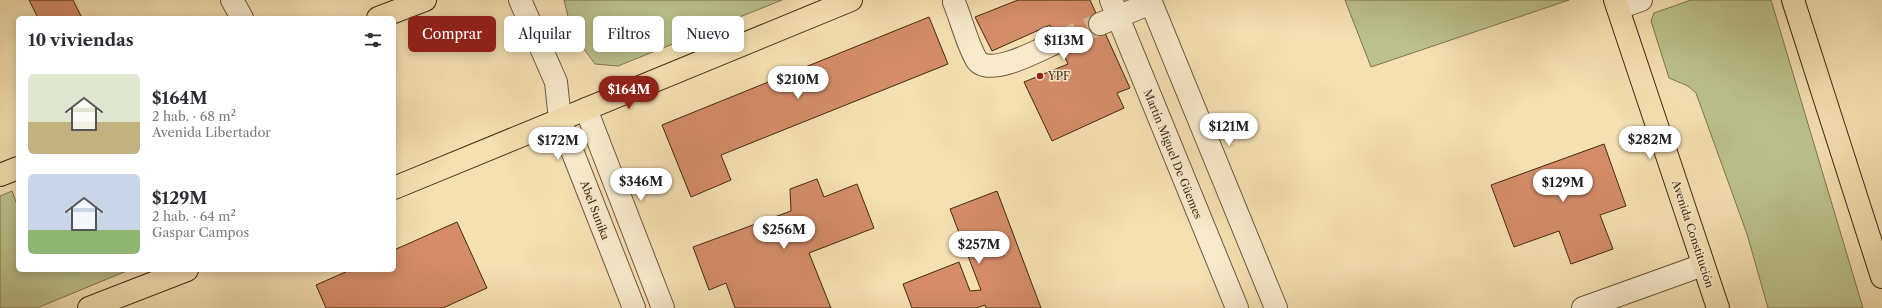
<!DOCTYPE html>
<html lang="es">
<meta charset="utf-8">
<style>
:root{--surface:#fff;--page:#f7f7f7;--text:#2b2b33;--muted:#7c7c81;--accent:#8f2418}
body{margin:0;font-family:"Libre Caslon Text",serif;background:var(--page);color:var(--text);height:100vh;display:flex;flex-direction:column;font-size:15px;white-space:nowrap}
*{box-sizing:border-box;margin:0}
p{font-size:13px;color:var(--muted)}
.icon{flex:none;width:22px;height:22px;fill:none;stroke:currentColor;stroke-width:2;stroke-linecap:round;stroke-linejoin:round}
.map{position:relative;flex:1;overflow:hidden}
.details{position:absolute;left:16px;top:16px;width:380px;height:256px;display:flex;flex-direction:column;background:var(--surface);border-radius:6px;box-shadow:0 2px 10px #0003}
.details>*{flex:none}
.guide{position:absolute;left:408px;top:16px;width:380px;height:36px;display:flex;gap:8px}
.price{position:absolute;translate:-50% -34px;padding:0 9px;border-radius:14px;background:#fff;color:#222;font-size:13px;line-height:26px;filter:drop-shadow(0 1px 2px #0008)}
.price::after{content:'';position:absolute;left:50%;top:24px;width:12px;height:9px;margin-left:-6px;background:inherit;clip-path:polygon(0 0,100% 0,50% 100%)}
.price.on{background:var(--accent);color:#fff}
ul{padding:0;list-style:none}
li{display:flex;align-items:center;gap:12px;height:100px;padding:0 12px}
li span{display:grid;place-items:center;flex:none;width:112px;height:80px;border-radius:6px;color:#555}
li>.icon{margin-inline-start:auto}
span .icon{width:48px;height:48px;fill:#fffc;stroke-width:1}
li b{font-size:17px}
h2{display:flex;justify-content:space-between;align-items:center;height:48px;padding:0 12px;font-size:17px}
.chip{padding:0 14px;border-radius:6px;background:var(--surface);box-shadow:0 2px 10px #0003;font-size:14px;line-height:36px}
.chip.on{background:var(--accent);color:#fff}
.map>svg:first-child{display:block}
</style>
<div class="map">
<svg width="1882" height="308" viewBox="0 0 1882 308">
<rect width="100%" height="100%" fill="#f5e0b2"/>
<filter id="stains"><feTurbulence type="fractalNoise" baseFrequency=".005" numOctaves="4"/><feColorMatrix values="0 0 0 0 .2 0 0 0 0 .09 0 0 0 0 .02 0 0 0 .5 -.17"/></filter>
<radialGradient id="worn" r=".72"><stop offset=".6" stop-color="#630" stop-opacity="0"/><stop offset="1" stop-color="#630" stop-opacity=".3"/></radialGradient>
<!-- green -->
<g fill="#bcc28c" stroke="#7f764f">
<path d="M564 0H782L618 66 595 64 572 33Z"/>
<path d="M1345 0H1569L1371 67Z"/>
<path d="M1691 0H1771L1863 308H1768L1747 234 1696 93 1688 86 1669 78 1651 21 1654 13Z"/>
<path d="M12 191 18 207V270H129L37 308H0V196Z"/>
</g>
<!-- building -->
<g fill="#d58c69" stroke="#422a12">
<path d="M29 0H73L82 18H38Z"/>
<path d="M1018 0H1090L1130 88 1117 93 1124 108 1052 141 1024 82 1068 64 1050 25 992 51 975 17Z"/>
<path d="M929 17 948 64 721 155 731 180 691 197 662 125Z"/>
<path d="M1604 144 1626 206 1600 215 1613 249 1571 264 1559 231 1514 247 1491 185Z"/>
<path d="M817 179 824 197 857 184 874 228 809 253 831 308H735L726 283 709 290 693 247 791 211 790 189Z"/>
<path d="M997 191 1041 308H986L985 305 976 308H912L903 284 959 262 970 291 981 290 950 209Z"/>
<path d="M457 222 487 288 443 308H326L316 285 350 270H394V250Z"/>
</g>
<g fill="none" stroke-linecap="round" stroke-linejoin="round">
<!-- minor-tunnel -->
<path stroke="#d1bc92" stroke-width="22" stroke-dasharray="22 11" stroke-linecap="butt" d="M1057 42 1100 24"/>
<defs>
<g id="minor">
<path d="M232 0 242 18"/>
<path d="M520 0 556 82 560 120 634 308"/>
<path d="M1111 0 1237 308"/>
<path d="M1150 0 1276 308"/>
<path d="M954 2C961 19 967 43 976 59 988 79 1041 49 1057 42"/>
<path d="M1618 8 1641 0"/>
<path d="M1100 24 1151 3"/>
<path d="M586 109 663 308"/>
<path d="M1583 308 1703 265"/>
</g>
<g id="major">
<path d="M1615 0 1718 308"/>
<path d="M1793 0 1882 277"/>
<path d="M378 18 425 0"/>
<path d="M0 175 18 168"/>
<path d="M394 188 851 0"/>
<path d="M89 308 187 270"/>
</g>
</defs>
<!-- minor casing -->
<use href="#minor" stroke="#6f583a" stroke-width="24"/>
<!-- major casing -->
<use href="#major" stroke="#422a12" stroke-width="24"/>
<!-- minor -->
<use href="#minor" stroke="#f8ebcd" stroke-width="22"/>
<!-- major -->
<use href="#major" stroke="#f5e0b2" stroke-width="22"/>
</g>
<!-- markers -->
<circle fill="#8f2418" stroke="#f8ebcd" stroke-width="1.5" cx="1040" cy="76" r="4"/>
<g text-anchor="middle" stroke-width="3" stroke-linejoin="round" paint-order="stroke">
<!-- poi labels -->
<g font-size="11" fill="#422a12" stroke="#f8ebcd" text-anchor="start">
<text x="1048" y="80">YPF</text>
</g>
<!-- street labels -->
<g font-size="11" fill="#422a12" stroke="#f8ebcd">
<text transform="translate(1173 154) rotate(68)" y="4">Martín Miguel De Güemes</text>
<text transform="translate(595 210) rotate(69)" y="4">Abel Sunika</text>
<text transform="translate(1693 234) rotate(72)" y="4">Avenida Constitución</text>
</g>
</g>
<rect width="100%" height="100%" filter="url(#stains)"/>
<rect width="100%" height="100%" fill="url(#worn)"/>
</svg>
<b class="price" style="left:1064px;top:61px">$113M</b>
<b class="price" style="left:798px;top:100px">$210M</b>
<b class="price on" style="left:629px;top:110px">$164M</b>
<b class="price" style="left:1229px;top:147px">$121M</b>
<b class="price" style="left:1650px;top:160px">$282M</b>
<b class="price" style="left:558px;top:161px">$172M</b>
<b class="price" style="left:641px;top:202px">$346M</b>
<b class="price" style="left:1563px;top:203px">$129M</b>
<b class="price" style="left:784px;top:250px">$256M</b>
<b class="price" style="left:979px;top:265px">$257M</b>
<div class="guide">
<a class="chip on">Comprar</a>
<a class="chip">Alquilar</a>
<a class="chip">Filtros</a>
<a class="chip">Nuevo</a>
</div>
<section class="details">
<h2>10 viviendas<svg class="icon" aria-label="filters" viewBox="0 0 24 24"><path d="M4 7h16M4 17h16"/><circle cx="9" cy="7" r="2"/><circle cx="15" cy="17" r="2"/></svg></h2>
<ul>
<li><span style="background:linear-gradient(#dfe7d0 60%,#c2b280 0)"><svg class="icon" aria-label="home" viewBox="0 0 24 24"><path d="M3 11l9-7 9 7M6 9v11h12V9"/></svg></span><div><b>$164M</b><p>2 hab. · 68 m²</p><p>Avenida Libertador</p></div></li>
<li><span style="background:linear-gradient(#c9d6e8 70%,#8fb573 0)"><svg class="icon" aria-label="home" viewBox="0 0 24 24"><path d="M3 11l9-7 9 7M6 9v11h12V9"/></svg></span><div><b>$129M</b><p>2 hab. · 64 m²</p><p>Gaspar Campos</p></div></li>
</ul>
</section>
</div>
